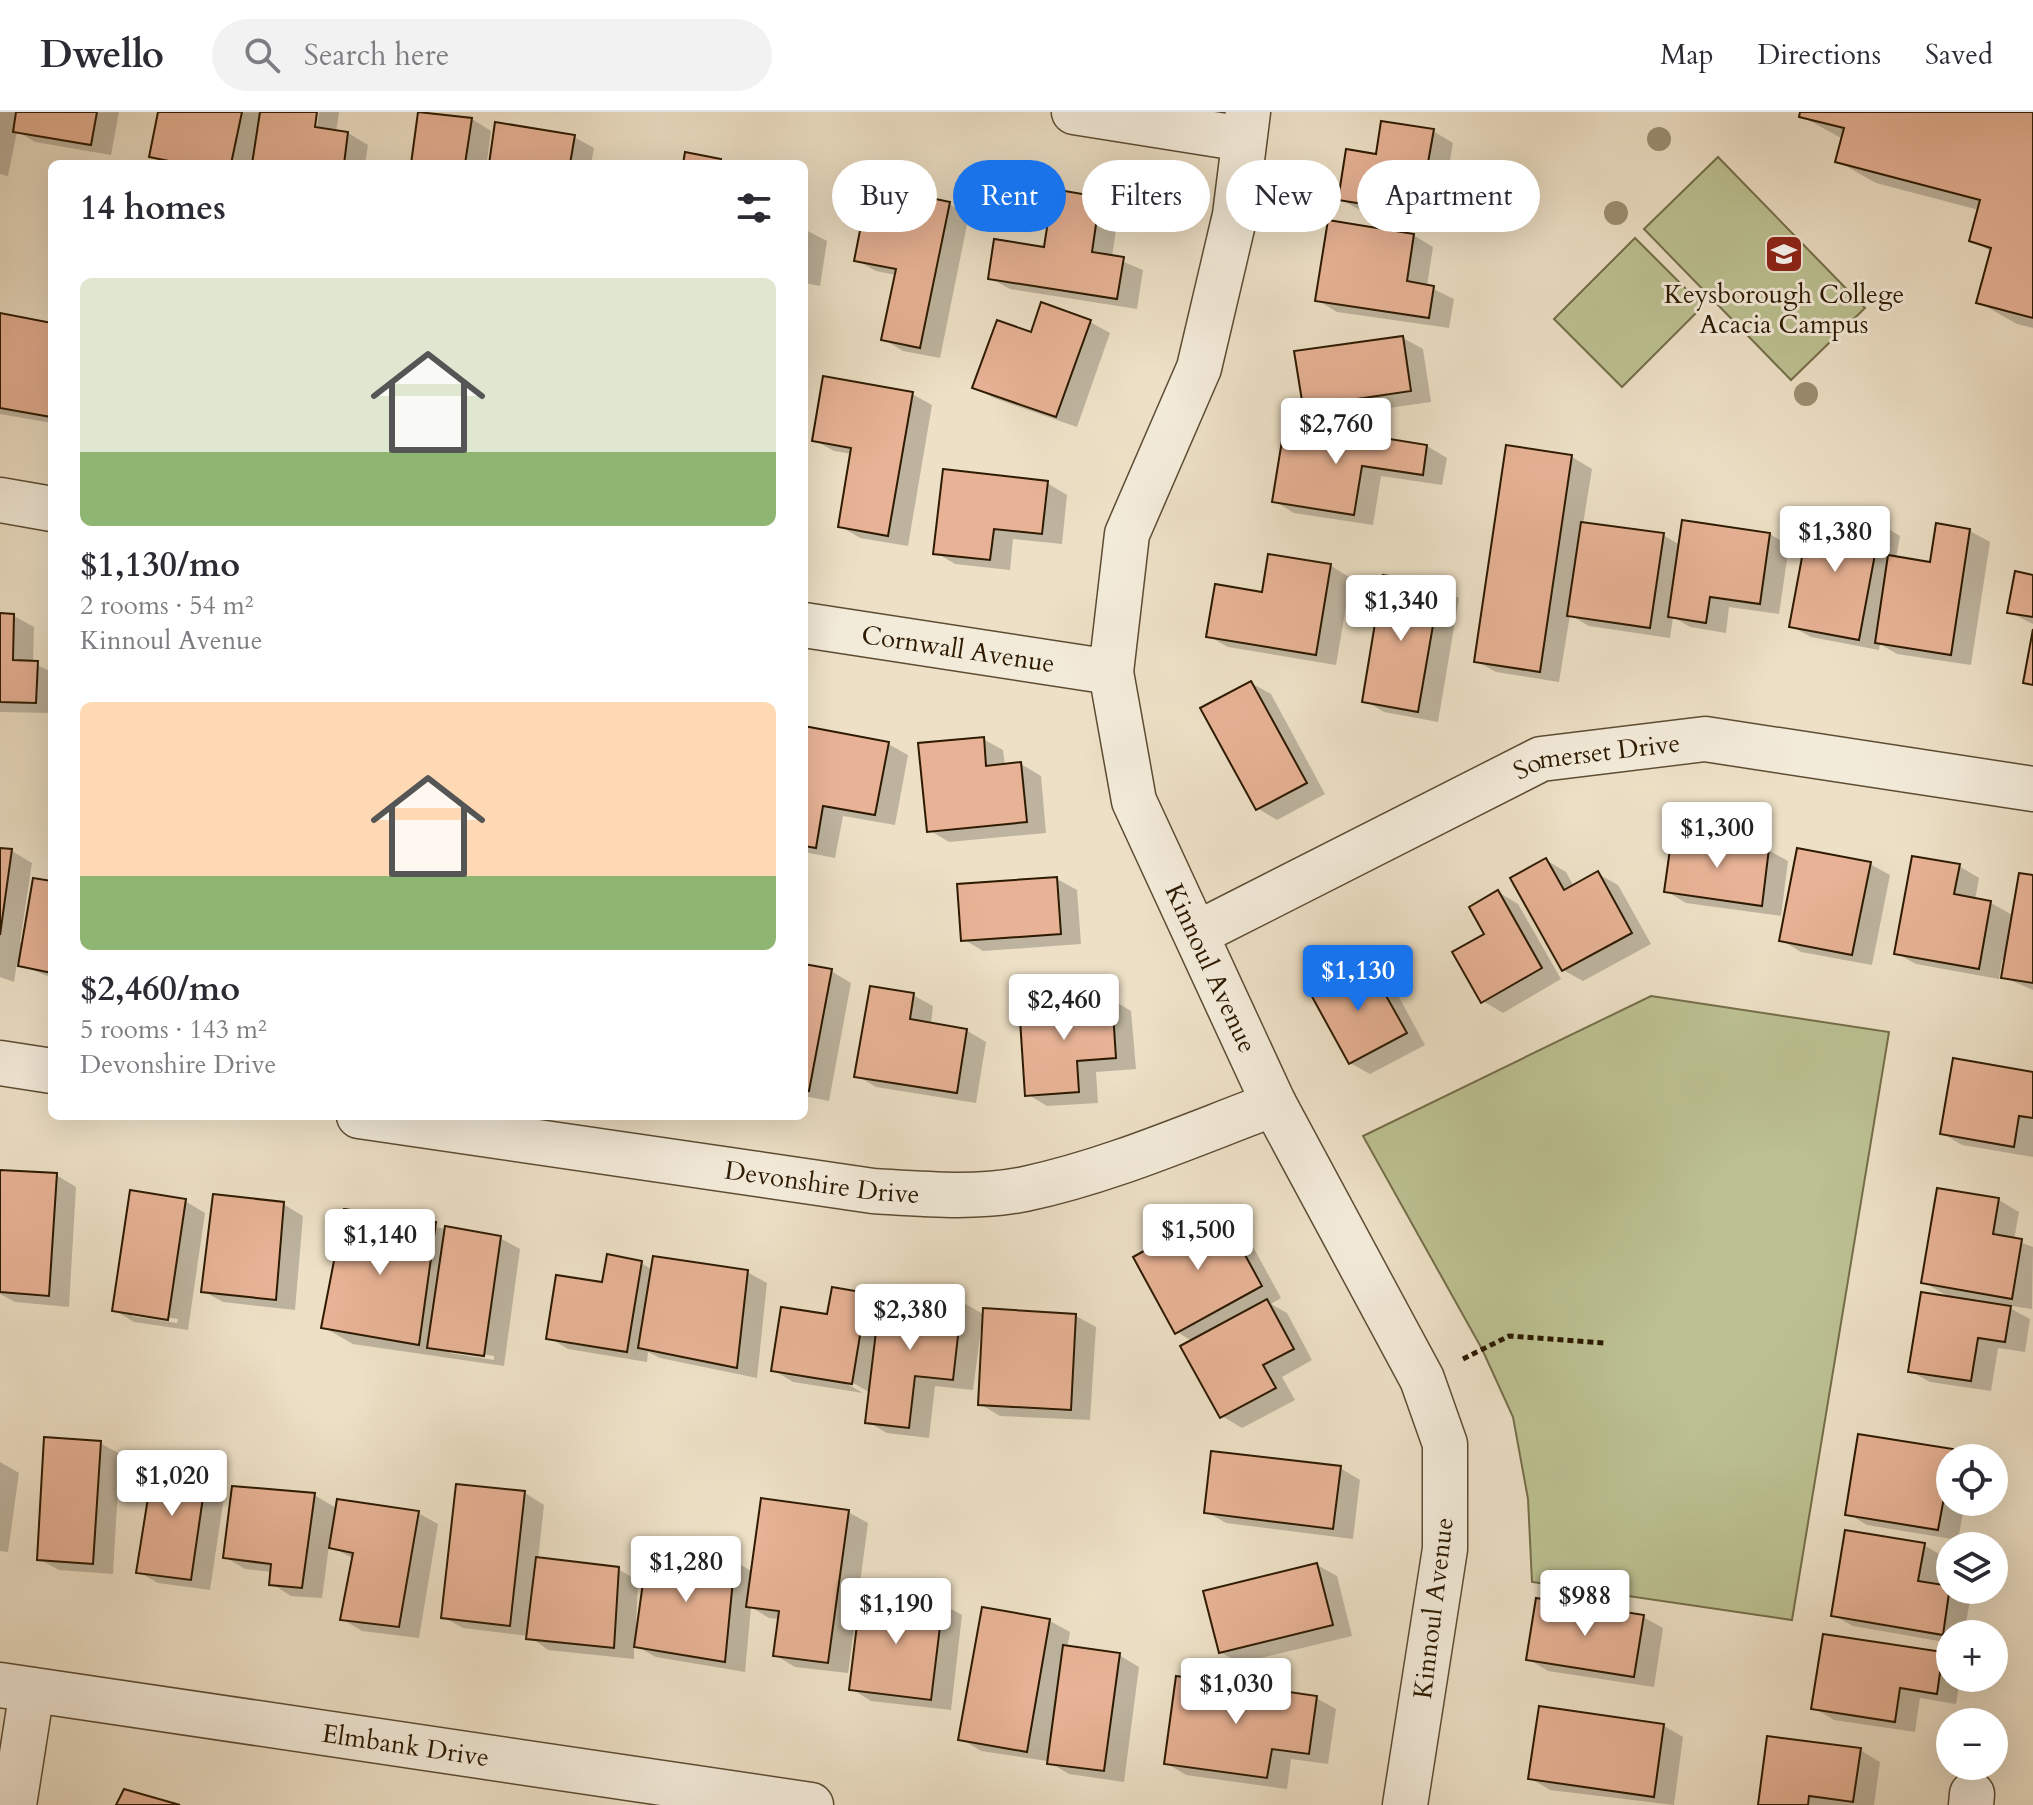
<!DOCTYPE html>
<meta charset="utf-8">
<style>
:root{--surface:#fff;--page:#f2f2f3;--text:#2b2b33;--muted:#7c7c81;--line:#e1e1e2;--accent:#1a73e8}
body{margin:0;font-family:Cardo,serif;background:var(--page);color:var(--text);height:100vh;display:flex;flex-direction:column;font-size:30px;white-space:nowrap}
*{box-sizing:border-box;margin:0}
p{font-size:26px;color:var(--muted)}
.icon{flex:none;width:44px;height:44px;fill:none;stroke:currentColor;stroke-width:2;stroke-linecap:round;stroke-linejoin:round}
.map{position:relative;flex:1;overflow:hidden}
.sheet{position:absolute;left:48px;top:48px;width:760px;height:960px;display:flex;flex-direction:column;background:var(--surface);border-radius:12px;box-shadow:0 8px 32px #0002}
.sheet>*{flex:none}
.banner{position:absolute;left:832px;top:48px;width:760px;height:72px;display:flex;gap:16px}
.controls{position:absolute;left:1936px;top:1332px;display:grid;gap:16px}
.controls a{display:grid;place-items:center;width:72px;height:72px;border-radius:50%;background:var(--surface);box-shadow:0 8px 32px #0002;font-size:40px}
.price{position:absolute;translate:-50% -68px;padding:0 18px;border-radius:8px;background:#fff;color:#222;font-size:26px;line-height:52px;filter:drop-shadow(0 2px 4px #0008)}
.price::after{content:'';position:absolute;left:50%;top:48px;width:24px;height:18px;margin-left:-12px;background:inherit;clip-path:polygon(0 0,100% 0,50% 100%)}
.price.active{background:var(--accent);color:#fff}
ul{padding:0;list-style:none}
li{display:grid;align-content:center;gap:16px;height:424px;padding:0 32px}
li span{display:grid;place-items:center;height:248px;border-radius:12px;color:#555}
li>.icon{margin-inline-start:auto}
span .icon{width:144px;height:144px;fill:#fffc;stroke-width:1}
li b{font-size:34px}
h2{display:flex;justify-content:space-between;align-items:center;height:96px;padding:0 32px;font-size:34px}
.tag{padding:0 28px;border-radius:36px;background:var(--surface);box-shadow:0 8px 32px #0002;font-size:28px;line-height:72px}
.tag.active{background:var(--accent);color:#fff}
header{display:flex;align-items:center;gap:48px;box-sizing:border-box;height:112px;padding:0 40px;background:var(--surface);border-bottom:2px solid var(--line)}
header strong{font-size:38px}
nav{display:flex;gap:44px;margin-inline-start:auto;font-size:28px}
.search{width:560px;height:72px;background:var(--page);display:flex;align-items:center;gap:20px;box-sizing:border-box;padding:0 28px;border-radius:44px;color:var(--muted);font-size:30px}
.map>svg:first-child{display:block}
</style>
<header>
<strong>Dwello</strong>
<div class="search"><svg class="icon" aria-label="search" viewBox="0 0 24 24"><circle cx="10" cy="10" r="6"/><path d="M15 15l6 6"/></svg>Search here</div>
<nav><a>Map</a><a>Directions</a><a>Saved</a></nav>
</header>
<div class="map">
<svg width="2033" height="1693" viewBox="0 0 2033 1693">
<rect width="100%" height="100%" fill="#ede0c6"/>
<filter id="stains"><feTurbulence type="fractalNoise" baseFrequency=".0025" numOctaves="4"/><feColorMatrix values="0 0 0 0 .2 0 0 0 0 .09 0 0 0 0 .02 0 0 0 .5 -.17"/></filter>
<radialGradient id="worn" r=".72"><stop offset=".6" stop-color="#630" stop-opacity="0"/><stop offset="1" stop-color="#630" stop-opacity=".3"/></radialGradient>
<!-- green -->
<g fill="#bcc192" stroke="#746e49" stroke-width="2">
<path d="M1718 45 1865 196 1791 268 1644 117Z"/>
<path d="M1635 126 1703 194 1622 275 1554 207Z"/>
<path d="M1651 884 1889 920 1792 1508 1532 1470 1528 1387 1513 1305 1482 1237 1363 1024Z"/>
</g>
<!-- shadow -->
<g fill="#0003" fill-rule="evenodd">
<path d="M0 0H119L111 43 35 30 17 19 8 64 0 62Z"/>
<path d="M160 0H315L312 24 316 25 319 0H339L336 20 348 21 368 33 365 52H164L151 44Z"/>
<path d="M420 0 472 7 491 19 487 49 574 25 594 36 591 52H413Z"/>
<path d="M1802 0H2033V216L2017 212 1978 190 1992 140 1971 128 1979 98 1876 71 1837 49 1843 27 1801 4Z"/>
<path d="M1433 19 1453 31 1439 111 1360 98 1340 87 1377 44Z"/>
<path d="M1100 87 1119 98 1112 145 1143 158 1137 197 1010 177 990 166 1045 137Z"/>
<path d="M949 92 969 103 940 246 903 239 883 227 896 163 876 159 856 148Z"/>
<path d="M804 117 827 129 820 174 804 171Z"/>
<path d="M1413 123 1433 135 1427 174 1454 187 1449 216 1337 200 1317 188Z"/>
<path d="M0 203 52 213V311L0 302Z"/>
<path d="M1090 210 1110 221 1077 315 994 286 974 275Z"/>
<path d="M1403 226 1423 237 1431 290 1325 305 1305 294Z"/>
<path d="M912 282 932 293 908 434 860 426 840 414 852 342 834 339 814 328Z"/>
<path d="M1286 312 1427 334 1447 346 1442 373 1381 364 1373 413 1294 401 1274 389Z"/>
<path d="M1572 345 1592 357 1583 412 1663 423 1680 433 1770 422 1789 434 1779 502 1729 495 1726 521 1690 515 1673 505 1670 526 1589 514 1570 503 1559 570 1496 560 1476 549Z"/>
<path d="M1047 371 1067 383 1062 432 1013 427 1010 458 955 452 935 440Z"/>
<path d="M1880 412 1900 424 1896 446 1932 452 1970 419 1990 430 1971 553 1897 542 1880 532 1879 538 1811 525 1791 514Z"/>
<path d="M1270 445 1331 454 1351 466 1336 553 1228 535 1208 524 1264 482Z"/>
<path d="M2033 465V512L2009 500Z"/>
<path d="M1439 475 1459 486 1438 610 1384 600 1364 588Z"/>
<path d="M0 503 14 504 34 515 33 551 52 560V601L0 600Z"/>
<path d="M1251 571 1271 582 1325 682 1277 708 1257 696Z"/>
<path d="M804 616 888 632 908 643 895 713 843 704 835 746 804 740Z"/>
<path d="M983 627 1003 638 1005 654 1021 652 1041 664 1046 721 949 730 929 718Z"/>
<path d="M0 738 12 739 32 751 20 830 24 831 52 771V866L17 851 14 870 0 865Z"/>
<path d="M1768 738 1788 749 1781 804 1686 791 1666 779Z"/>
<path d="M1546 748 1566 760 1574 775 1598 762 1618 773 1651 832 1583 869 1563 858Z"/>
<path d="M1870 752 1890 763 1872 853 1801 840 1781 828Z"/>
<path d="M1959 754 1979 766 1975 788 1991 791 2014 804 2033 765V878L2003 865 2006 849 2002 848 1999 867 1916 852 1896 841Z"/>
<path d="M1057 767 1077 778 1081 832 983 839 963 827Z"/>
<path d="M1498 780 1518 792 1561 867 1503 901 1483 889 1487 823Z"/>
<path d="M1367 852 1387 863 1425 933 1370 962 1350 951Z"/>
<path d="M804 854 831 859 851 871 829 989 804 984Z"/>
<path d="M913 883 933 894 931 913 966 918 986 930 976 991 876 975 857 964Z"/>
<path d="M1111 887 1131 899 1136 957 1096 960 1098 991 1047 994 1027 982Z"/>
<path d="M2033 962V1045L1962 1033 1942 1021Z"/>
<path d="M56 1063 76 1075 69 1195 15 1190 0 1182V1085Z"/>
<path d="M1939 1079 1999 1088 2019 1100 2014 1128 2033 1135 2032 1197 2004 1193 2030 1207 2025 1240 1998 1236 1991 1279 1930 1270 1910 1259 1951 1186 1923 1170Z"/>
<path d="M185 1089 205 1101 188 1218 134 1210 114 1198ZM132 1200 178 1207 177 1211 132 1204Z"/>
<path d="M283 1092 303 1104 295 1198 223 1190 203 1179Z"/>
<path d="M346 1100 500 1126 520 1137 504 1254 353 1232 323 1215ZM450 1237 494 1244V1248L450 1241Z"/>
<path d="M1220 1100 1240 1111 1281 1186 1271 1192 1287 1201 1312 1248 1282 1265 1295 1288 1242 1316 1222 1304 1192 1229 1177 1220Z"/>
<path d="M641 1151 653 1158 747 1160 767 1171 757 1266 660 1246 648 1240 647 1250 568 1237 548 1225 604 1172Z"/>
<path d="M866 1182 881 1191 962 1190 983 1202 973 1278 935 1274 929 1326 887 1321 868 1310 871 1281 844 1266 842 1269 863 1281 793 1270 773 1258 829 1205Z"/>
<path d="M1076 1204 1096 1215 1090 1308 1000 1304 980 1292Z"/>
<path d="M100 1331 120 1342 113 1462 59 1458 39 1447Z"/>
<path d="M1952 1339 1964 1346H1950V1390H1965L1958 1428 1867 1413 1847 1401Z"/>
<path d="M0 1350 19 1361 8 1440 0 1439Z"/>
<path d="M207 1353 227 1365 210 1478 158 1471 139 1460Z"/>
<path d="M1340 1356 1360 1368 1353 1427 1226 1411 1207 1400Z"/>
<path d="M525 1381 544 1393 538 1448 618 1457 638 1469 636 1513 639 1514 734 1449 753 1460 848 1400 868 1411 848 1561 795 1555 775 1543 780 1507 769 1506 751 1495 745 1560 656 1545 634 1533V1547L548 1538 529 1524 463 1516 443 1505Z"/>
<path d="M314 1383 338 1397 418 1401 438 1412 419 1526 362 1519 342 1507 354 1447 329 1434 322 1486 291 1484 272 1472 273 1460 245 1457 225 1445Z"/>
<path d="M1924 1433 1944 1445 1939 1474 1970 1488 1964 1522H1950V1531L1853 1514 1833 1503Z"/>
<path d="M1317 1453 1337 1464 1352 1524 1240 1551 1220 1540Z"/>
<path d="M942 1492 962 1503 951 1598 871 1589 852 1577Z"/>
<path d="M1643 1505 1663 1516 1654 1575 1548 1559 1528 1547Z"/>
<path d="M1050 1509 1070 1520 1067 1536 1119 1543 1139 1555 1124 1670 1069 1662 1047 1649 981 1639 961 1627Z"/>
<path d="M1943 1541 1950 1546V1566H1960L1956 1592 1920 1586 1915 1620 1834 1608 1814 1596Z"/>
<path d="M1316 1586 1336 1597 1328 1652 1291 1647 1287 1677 1186 1663 1166 1651Z"/>
<path d="M1664 1614 1683 1625 1674 1693 1550 1678 1530 1666Z"/>
<path d="M1860 1638 1880 1650 1874 1693H1760Z"/>
</g>
<!-- building -->
<g fill="#e7b295" stroke="#2d1a00" stroke-width="2">
<path d="M16 0H97L91 33 13 20Z"/>
<path d="M158 0H242L231 52H184L149 45Z"/>
<path d="M260 0H317L315 15 348 20 344 52H252Z"/>
<path d="M418 0 472 6 465 52H411Z"/>
<path d="M1800 0H2033V206L1976 191 1991 136 1969 129 1980 88 1835 50 1844 16 1799 5Z"/>
<path d="M1381 9 1434 17 1419 101 1338 88 1346 37 1376 42Z"/>
<path d="M495 10 575 23 570 52H489Z"/>
<path d="M685 40 721 47 720 52H683Z"/>
<path d="M869 73 950 90 920 236 881 228 896 157 854 149Z"/>
<path d="M1053 77 1100 85 1092 140 1124 145 1117 187 988 167 994 127 1044 135Z"/>
<path d="M1328 108 1414 122 1407 169 1434 174 1429 206 1315 189Z"/>
<path d="M1041 190 1091 208 1056 305 972 276 997 208 1031 220Z"/>
<path d="M0 201 52 211 51 305 0 296Z"/>
<path d="M1403 224 1411 279 1303 295 1294 239Z"/>
<path d="M823 264 913 280 888 424 838 415 851 336 812 329Z"/>
<path d="M1285 310 1427 333 1423 363 1362 354 1354 403 1272 390Z"/>
<path d="M1506 333 1572 343 1540 560 1474 550Z"/>
<path d="M943 357 1048 369 1042 422 994 417 990 448 933 442Z"/>
<path d="M1811 397 1881 410 1859 528 1789 515Z"/>
<path d="M1682 408 1770 421 1760 492 1710 485 1706 511 1668 505Z"/>
<path d="M1581 410 1664 421 1650 516 1567 504Z"/>
<path d="M1936 411 1970 417 1951 543 1875 531 1888 443 1930 450Z"/>
<path d="M1268 442 1331 452 1316 543 1206 525 1215 472 1262 480Z"/>
<path d="M2015 459 2033 463V505L2007 501Z"/>
<path d="M1383 463 1440 473 1418 600 1362 590Z"/>
<path d="M0 501 14 502 13 548 38 549 36 591 0 590Z"/>
<path d="M2033 517V573L2023 571Z"/>
<path d="M1251 569 1307 671 1256 698 1200 596Z"/>
<path d="M804 614 889 630 875 703 823 694 816 736 804 734Z"/>
<path d="M984 625 986 654 1021 650 1027 710 927 720 918 631Z"/>
<path d="M1672 723 1769 736 1762 794 1664 780Z"/>
<path d="M0 736 12 737 0 823Z"/>
<path d="M1797 736 1871 750 1852 843 1779 829Z"/>
<path d="M1912 744 1960 752 1954 782 1991 789 1979 857 1894 842Z"/>
<path d="M1546 746 1564 778 1598 759 1632 821 1562 859 1510 766Z"/>
<path d="M2019 761 2033 763V871L2001 866Z"/>
<path d="M1057 765 1061 822 961 829 957 772Z"/>
<path d="M33 766 52 769V861L18 854Z"/>
<path d="M1498 778 1542 856 1481 891 1452 840 1484 822 1469 795Z"/>
<path d="M1367 850 1407 921 1349 952 1310 881Z"/>
<path d="M804 852 832 857 809 979 804 978Z"/>
<path d="M870 874 914 881 910 907 967 917 957 981 854 965Z"/>
<path d="M1112 885 1116 946 1077 949 1079 980 1025 984 1019 892Z"/>
<path d="M1953 946 2033 960V1006L2019 1004 2014 1035 1940 1022Z"/>
<path d="M0 1058 57 1061 49 1184 0 1180Z"/>
<path d="M1937 1076 1999 1086 1993 1122 2022 1127 2012 1187 1921 1171Z"/>
<path d="M130 1078 186 1087 168 1208 112 1199Z"/>
<path d="M213 1082 284 1090 276 1188 201 1180Z"/>
<path d="M344 1097 436 1110 419 1233 321 1216Z"/>
<path d="M1220 1097 1262 1174 1175 1222 1133 1145Z"/>
<path d="M445 1114 501 1124 484 1244 427 1236Z"/>
<path d="M607 1142 642 1149 627 1240 546 1227 556 1163 602 1170Z"/>
<path d="M653 1144 748 1158 737 1256 638 1236Z"/>
<path d="M832 1175 867 1181 852 1272 771 1259 781 1195 827 1202Z"/>
<path d="M881 1178 962 1188 953 1268 915 1264 909 1316 865 1311Z"/>
<path d="M1921 1180 2011 1194 2005 1230 1978 1226 1971 1269 1908 1260Z"/>
<path d="M1267 1187 1294 1237 1263 1253 1276 1276 1220 1306 1180 1234Z"/>
<path d="M983 1196 1076 1202 1071 1298 978 1293Z"/>
<path d="M1858 1322 1953 1337 1938 1418 1845 1403Z"/>
<path d="M44 1325 101 1329 93 1452 37 1448Z"/>
<path d="M1211 1339 1341 1354 1333 1417 1204 1401Z"/>
<path d="M155 1342 208 1351 191 1468 136 1461Z"/>
<path d="M456 1372 525 1379 510 1514 441 1506Z"/>
<path d="M232 1374 315 1381 302 1476 269 1473 271 1452 223 1446Z"/>
<path d="M761 1386 849 1398 828 1551 773 1544 779 1499 746 1495Z"/>
<path d="M337 1387 419 1399 399 1515 340 1508 353 1441 329 1436Z"/>
<path d="M1845 1418 1925 1431 1918 1469 1950 1474 1943 1523 1831 1504Z"/>
<path d="M648 1435 735 1447 725 1550 634 1535Z"/>
<path d="M536 1445 619 1455 614 1536 526 1527Z"/>
<path d="M1317 1451 1333 1513 1219 1541 1203 1479Z"/>
<path d="M861 1480 943 1490 931 1588 849 1578Z"/>
<path d="M1536 1486 1644 1503 1634 1565 1526 1548Z"/>
<path d="M982 1495 1050 1507 1027 1640 958 1628Z"/>
<path d="M1823 1522 1943 1540 1937 1582 1900 1576 1895 1610 1811 1597Z"/>
<path d="M1063 1533 1120 1541 1104 1659 1047 1652Z"/>
<path d="M1176 1564 1317 1584 1309 1642 1272 1637 1267 1666 1164 1652Z"/>
<path d="M1539 1594 1664 1612 1654 1685 1528 1667Z"/>
<path d="M1767 1624 1861 1636 1853 1690 1809 1684 1808 1693H1758Z"/>
<path d="M124 1677 180 1693H116Z"/>
</g>
<g fill="none" stroke-linecap="round" stroke-linejoin="round">
<defs>
<g id="minor">
<path d="M1074 0 1244 27"/>
<path id="s1" d="M1248 0 1235 103 1199 256 1127 422 1111 560 1134 689 1274 992 1422 1267 1445 1332V1437L1405 1693"/>
<path d="M0 388 52 397"/>
<path id="s2" d="M804 513 1111 560"/>
<path id="s3" d="M1198 821 1541 647 1705 627 2033 677"/>
<path d="M0 951 52 959"/>
<path id="s4" d="M359 1004 873 1079C923 1082 975 1087 1025 1077 1110 1059 1193 1022 1274 992"/>
<path id="s5" d="M0 1573 811 1693"/>
<path d="M14 1693 32 1578"/>
<path d="M1971 1693 1972 1682"/>
</g>
</defs>
<!-- minor casing -->
<use href="#minor" stroke="#5d4c32" stroke-width="47"/>
<!-- path -->
<path stroke="#2d1a00" stroke-width="5" stroke-dasharray="6 4" stroke-linecap="butt" d="M1463 1247 1509 1224 1604 1231"/>
<!-- minor -->
<use href="#minor" stroke="#f3ebda" stroke-width="44"/>
</g>
<!-- trees -->
<g fill="#9b8f71">
<circle cx="1659" cy="27" r="12"/>
<circle cx="1616" cy="101" r="12"/>
<circle cx="1806" cy="282" r="12"/>
</g>
<!-- icons -->
<defs>
<symbol id="school-square" viewBox="-11 -11 22 22"><rect x="-9" y="-9" width="18" height="18" rx="4" fill="#8f2418" stroke="#f3ebda"/><path d="M0-5L7-2L0 1L-7-2ZM-4 1L0 2.5L4 1V4Q0 6-4 4Z" fill="#fff"/></symbol>
</defs>
<g fill-rule="evenodd">
<use href="#school-square" x="1762" y="120" width="44" height="44"/>
</g>
<g text-anchor="middle" stroke-width="6" stroke-linejoin="round" paint-order="stroke">
<!-- poi labels -->
<g font-size="26" fill="#2d1a00" stroke="#f3ebda">
<text x="1784" y="191">Keysborough College<tspan x="1784" dy="30">Acacia Campus</tspan></text>
</g>
<!-- street labels -->
<g font-size="26" fill="#2d1a00" stroke="#f3ebda">
<text dy="9" stroke="none"><textPath href="#s2" startOffset="156">Cornwall Avenue</textPath></text>
<text dy="9" stroke="none"><textPath href="#s3" startOffset="440">Somerset Drive</textPath></text>
<text dy="9" stroke="none"><textPath href="#s1" startOffset="896">Kinnoul Avenue</textPath></text>
<text dy="9" stroke="none"><textPath href="#s4" startOffset="468">Devonshire Drive</textPath></text>
<text transform="translate(1433 1496) rotate(-83)" y="9">Kinnoul Avenue</text>
<text dy="9" stroke="none"><textPath href="#s5" startOffset="410">Elmbank Drive</textPath></text>
</g>
</g>
<rect width="100%" height="100%" filter="url(#stains)"/>
<rect width="100%" height="100%" fill="url(#worn)"/>
</svg>
<div class="controls">
<a><svg class="icon" aria-label="locate" viewBox="0 0 24 24"><circle cx="12" cy="12" r="6"/><path d="M12 2v4M12 18v4M2 12h4M18 12h4"/></svg></a>
<a><svg class="icon" aria-label="layers" viewBox="0 0 24 24"><path d="M12 4l9 5-9 5-9-5zM3 14l9 5 9-5"/></svg></a>
<a>+</a>
<a>−</a>
</div>
<b class="price" style="left:1336px;top:354px">$2,760</b>
<b class="price" style="left:1835px;top:462px">$1,380</b>
<b class="price" style="left:1401px;top:531px">$1,340</b>
<b class="price" style="left:1717px;top:758px">$1,300</b>
<b class="price active" style="left:1358px;top:901px">$1,130</b>
<b class="price" style="left:1064px;top:930px">$2,460</b>
<b class="price" style="left:1198px;top:1160px">$1,500</b>
<b class="price" style="left:380px;top:1165px">$1,140</b>
<b class="price" style="left:910px;top:1240px">$2,380</b>
<b class="price" style="left:172px;top:1406px">$1,020</b>
<b class="price" style="left:686px;top:1492px">$1,280</b>
<b class="price" style="left:1585px;top:1526px">$988</b>
<b class="price" style="left:896px;top:1534px">$1,190</b>
<b class="price" style="left:1236px;top:1614px">$1,030</b>
<div class="banner">
<a class="tag">Buy</a>
<a class="tag active">Rent</a>
<a class="tag">Filters</a>
<a class="tag">New</a>
<a class="tag">Apartment</a>
</div>
<section class="sheet">
<h2>14 homes<svg class="icon" aria-label="filters" viewBox="0 0 24 24"><path d="M4 7h16M4 17h16"/><circle cx="9" cy="7" r="2"/><circle cx="15" cy="17" r="2"/></svg></h2>
<ul>
<li><span style="background:linear-gradient(#dfe7d0 70%,#8fb573 0)"><svg class="icon" aria-label="home" viewBox="0 0 24 24"><path d="M3 11l9-7 9 7M6 9v11h12V9"/></svg></span><div><b>$1,130/mo</b><p>2 rooms · 54 m²</p><p>Kinnoul Avenue</p></div></li>
<li><span style="background:linear-gradient(#ffd9b3 70%,#8fb573 0)"><svg class="icon" aria-label="home" viewBox="0 0 24 24"><path d="M3 11l9-7 9 7M6 9v11h12V9"/></svg></span><div><b>$2,460/mo</b><p>5 rooms · 143 m²</p><p>Devonshire Drive</p></div></li>
</ul>
</section>
</div>
